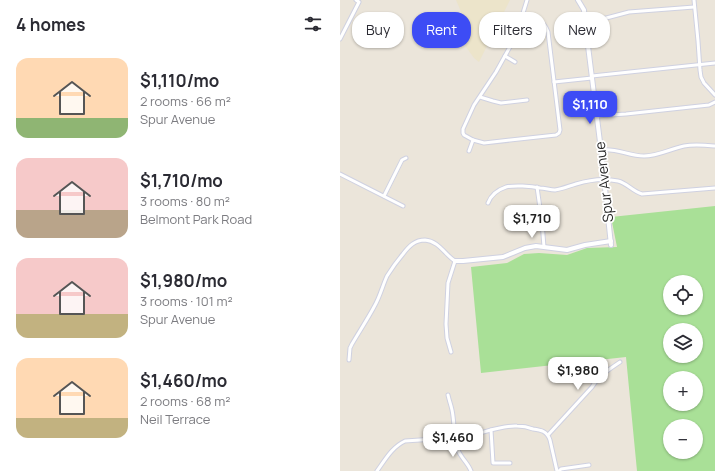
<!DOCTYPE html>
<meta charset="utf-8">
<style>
:root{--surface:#fff;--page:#f7f7f7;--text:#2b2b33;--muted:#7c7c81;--accent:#3d4cf5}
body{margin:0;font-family:Manrope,sans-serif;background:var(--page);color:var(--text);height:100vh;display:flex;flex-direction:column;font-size:15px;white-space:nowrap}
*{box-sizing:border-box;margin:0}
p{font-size:13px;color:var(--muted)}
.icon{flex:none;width:22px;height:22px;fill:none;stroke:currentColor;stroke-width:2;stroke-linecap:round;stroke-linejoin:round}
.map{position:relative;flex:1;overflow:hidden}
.sheet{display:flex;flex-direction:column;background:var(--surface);width:340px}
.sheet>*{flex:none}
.hud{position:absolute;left:12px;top:12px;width:303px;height:36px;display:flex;gap:8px}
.tools{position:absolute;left:323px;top:275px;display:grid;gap:8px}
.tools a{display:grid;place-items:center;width:40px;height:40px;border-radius:50%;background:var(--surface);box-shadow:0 1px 3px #0004;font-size:20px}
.price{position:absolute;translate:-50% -34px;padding:0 9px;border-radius:8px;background:#fff;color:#222;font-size:13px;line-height:26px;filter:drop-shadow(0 1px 2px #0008)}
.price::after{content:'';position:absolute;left:50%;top:24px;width:12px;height:9px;margin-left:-6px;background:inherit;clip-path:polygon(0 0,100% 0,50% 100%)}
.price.current{background:var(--accent);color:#fff}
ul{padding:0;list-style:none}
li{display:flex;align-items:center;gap:12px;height:100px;padding:0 16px}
li span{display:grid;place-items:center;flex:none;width:112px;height:80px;border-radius:12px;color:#555}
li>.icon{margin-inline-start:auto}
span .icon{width:48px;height:48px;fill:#fffc;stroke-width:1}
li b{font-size:17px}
h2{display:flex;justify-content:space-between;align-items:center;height:48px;padding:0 16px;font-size:17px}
.tag{padding:0 14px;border-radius:16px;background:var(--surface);box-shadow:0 1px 3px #0004;font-size:14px;line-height:36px}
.tag.current{background:var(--accent);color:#fff}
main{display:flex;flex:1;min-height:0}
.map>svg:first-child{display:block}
</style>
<main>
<section class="sheet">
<h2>4 homes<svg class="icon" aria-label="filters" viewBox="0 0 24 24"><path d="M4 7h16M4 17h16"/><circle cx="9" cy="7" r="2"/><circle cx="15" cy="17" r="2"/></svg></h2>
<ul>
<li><span style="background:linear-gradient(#ffd9b3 75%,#8fb573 0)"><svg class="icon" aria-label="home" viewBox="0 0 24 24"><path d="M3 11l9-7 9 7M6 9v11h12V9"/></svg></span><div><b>$1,110/mo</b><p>2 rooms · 66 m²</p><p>Spur Avenue</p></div></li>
<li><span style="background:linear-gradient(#f6c9c9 65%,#b9a48a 0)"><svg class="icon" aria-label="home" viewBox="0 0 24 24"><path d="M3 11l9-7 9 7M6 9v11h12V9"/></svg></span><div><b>$1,710/mo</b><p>3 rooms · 80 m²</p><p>Belmont Park Road</p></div></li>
<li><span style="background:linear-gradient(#f6c9c9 70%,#c2b280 0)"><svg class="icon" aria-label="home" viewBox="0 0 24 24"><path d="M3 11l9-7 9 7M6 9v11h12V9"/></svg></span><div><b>$1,980/mo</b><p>3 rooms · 101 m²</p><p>Spur Avenue</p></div></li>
<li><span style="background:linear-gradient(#ffd9b3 75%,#c2b280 0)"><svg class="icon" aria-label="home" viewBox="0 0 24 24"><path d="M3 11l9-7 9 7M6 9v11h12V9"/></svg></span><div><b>$1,460/mo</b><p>2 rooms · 68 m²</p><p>Neil Terrace</p></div></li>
</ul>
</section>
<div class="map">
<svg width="375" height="471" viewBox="0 0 375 471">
<rect width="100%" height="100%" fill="#ebe5da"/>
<!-- education -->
<path fill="#ece4ca" d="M116 0H170L139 62 134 58 126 47 124 40V35L125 32V21Z"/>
<!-- green -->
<path fill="#a9e097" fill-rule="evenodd" d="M375 206V471H297L286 357 141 373 131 267 167 263 184 254 199 253 227 255 247 248 277 247 271 217ZM330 282H356V308H330ZM330 330H356V356H330ZM330 378H356V404H330ZM330 426H356V452H330Z"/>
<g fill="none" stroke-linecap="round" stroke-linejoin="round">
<defs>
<g id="street">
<path d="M354 0 358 41 360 70 361 77 364 83 375 95"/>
<path d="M183 14C194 17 204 20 208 32L220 130 219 133 216 135 144 143 133 140 124 135 123 133V129L134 105 156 72 176 36 187 0"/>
<path d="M245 22 255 21 289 12 354 7"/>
<path d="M0 39 19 2 16 0"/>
<path d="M165 56 175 62"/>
<path d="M252 76 375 63"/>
<path d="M214 82 252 78"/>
<path d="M140 97 153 101 161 103 187 100"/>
<path d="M256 116 286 114 369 105 375 102"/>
<path d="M261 150C278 148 288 156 304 156 318 156 330 149 344 146 354 144 364 145 375 146"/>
<path d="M129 151 133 140"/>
<path d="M0 174 63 206"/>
<path d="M197 187 202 222 204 247"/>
<path d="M44 196 62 160 66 158"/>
<path d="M148 203C151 195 157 190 166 187 174 185 191 186 200 188 205 188 210 190 215 190 222 189 229 186 236 184 249 180 265 178 278 181 287 183 292 191 302 194L375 188"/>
<path d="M9 360 10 348 12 344C19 332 27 320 34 307 40 297 42 287 47 276 52 268 57 261 63 254 69 246 75 240 85 240 99 241 105 255 115 261L108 283 106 324 107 338 111 352"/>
<path d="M108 395C109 400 111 405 112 410 115 424 113 437 118 450 121 458 128 463 131 471"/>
<path d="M151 430 153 463H170"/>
<path d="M208 435 252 387C258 376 270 369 280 362"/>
<path d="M37 471C45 460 52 447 65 441L124 437C142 434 159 425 177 426 182 426 188 427 193 429 201 430 207 431 210 440L217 471"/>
<path d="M219 471 221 469 249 465"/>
</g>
<g id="secondary">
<path d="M238 0 244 10 245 22 261 150 271 245"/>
<path d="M115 261H123L163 257 185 248 196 246 227 250 245 245 271 241"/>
</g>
</defs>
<!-- street casing -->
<use href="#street" stroke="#cfd1e1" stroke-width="5"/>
<!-- secondary casing -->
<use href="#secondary" stroke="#cfd1e1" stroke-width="6"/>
<!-- street -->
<use href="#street" stroke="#fff" stroke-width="3"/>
<!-- secondary -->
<use href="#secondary" stroke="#fff" stroke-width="4"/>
</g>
<g text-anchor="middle" stroke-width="3.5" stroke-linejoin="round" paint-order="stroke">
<!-- street labels -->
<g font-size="14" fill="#282828" stroke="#fff">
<text transform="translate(264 182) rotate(-96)" y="5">Spur Avenue</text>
</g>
</g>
</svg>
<div class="tools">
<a><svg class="icon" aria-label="locate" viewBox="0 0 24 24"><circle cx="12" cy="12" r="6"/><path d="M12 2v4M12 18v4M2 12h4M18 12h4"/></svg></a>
<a><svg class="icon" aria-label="layers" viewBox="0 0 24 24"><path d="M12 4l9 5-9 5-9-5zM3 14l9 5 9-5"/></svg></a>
<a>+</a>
<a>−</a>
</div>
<b class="price current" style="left:250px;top:125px">$1,110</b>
<b class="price" style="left:192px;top:239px">$1,710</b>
<b class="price" style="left:238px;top:391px">$1,980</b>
<b class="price" style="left:113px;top:458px">$1,460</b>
<div class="hud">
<a class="tag">Buy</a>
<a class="tag current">Rent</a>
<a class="tag">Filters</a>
<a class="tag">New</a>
</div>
</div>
</main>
